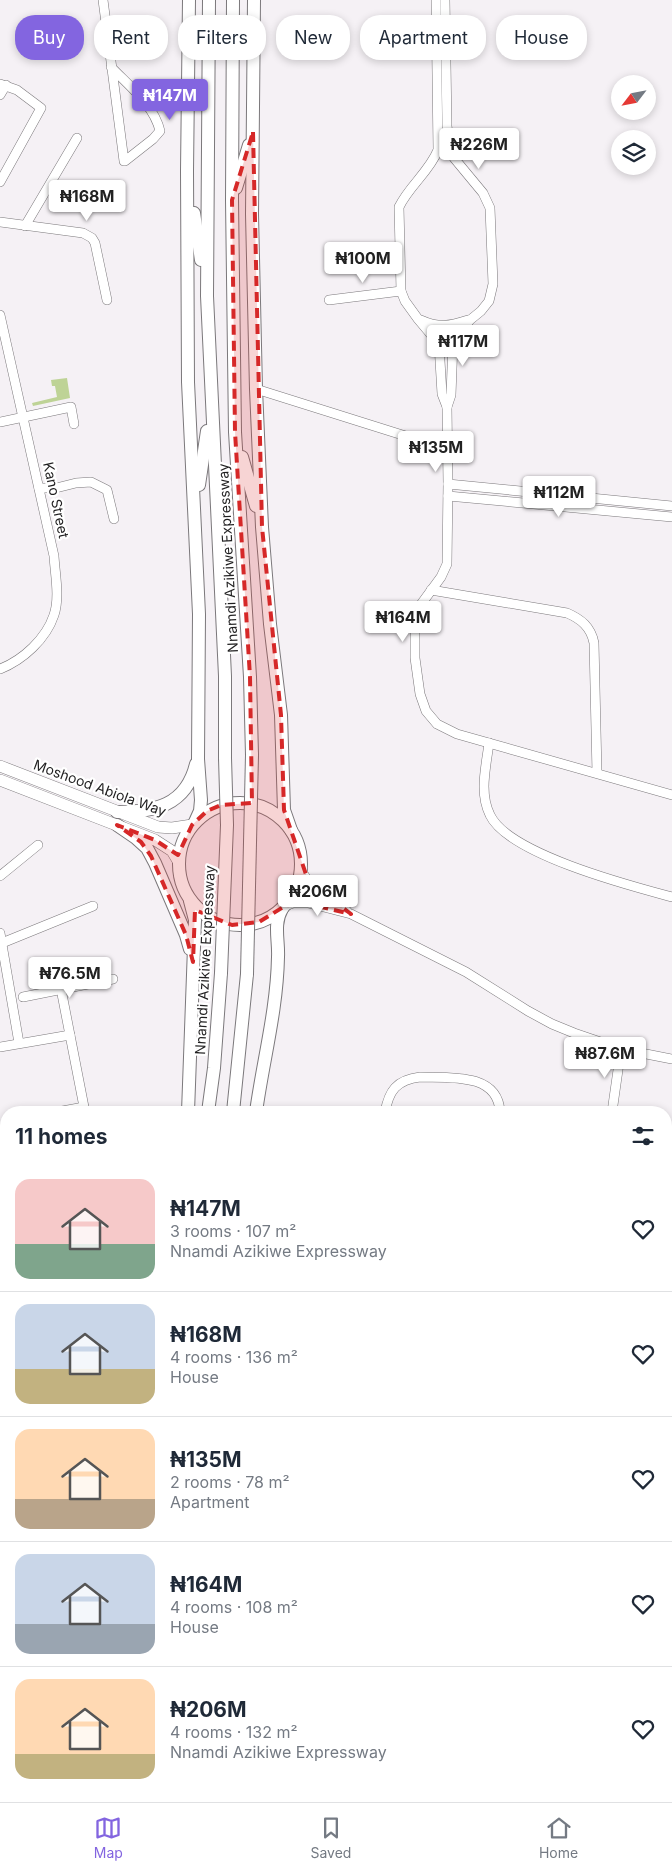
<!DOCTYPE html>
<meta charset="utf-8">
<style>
:root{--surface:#fff;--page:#f6f6f7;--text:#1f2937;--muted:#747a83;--line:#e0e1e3;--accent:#8365e0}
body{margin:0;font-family:Inter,sans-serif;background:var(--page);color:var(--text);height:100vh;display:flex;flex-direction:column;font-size:19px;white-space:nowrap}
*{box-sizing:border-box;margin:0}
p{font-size:16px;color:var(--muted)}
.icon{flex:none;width:28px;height:28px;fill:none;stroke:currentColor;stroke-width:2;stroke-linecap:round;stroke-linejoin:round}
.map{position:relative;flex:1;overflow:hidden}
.panel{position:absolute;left:0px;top:1106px;width:672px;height:696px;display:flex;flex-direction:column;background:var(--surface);border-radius:20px 20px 0 0;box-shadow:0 2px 8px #0003}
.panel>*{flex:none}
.guide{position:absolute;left:15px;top:15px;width:642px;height:45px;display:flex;gap:10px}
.needle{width:32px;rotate:238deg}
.tools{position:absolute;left:611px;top:75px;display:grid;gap:10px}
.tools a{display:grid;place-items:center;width:45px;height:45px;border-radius:50%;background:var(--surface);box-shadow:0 2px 8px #0003;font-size:25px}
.price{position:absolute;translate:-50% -42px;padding:0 11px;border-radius:5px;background:#fff;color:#222;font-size:16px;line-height:32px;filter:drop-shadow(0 1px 2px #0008)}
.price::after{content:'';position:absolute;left:50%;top:30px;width:15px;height:11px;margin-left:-8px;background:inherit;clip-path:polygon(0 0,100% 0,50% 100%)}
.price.current{background:var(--accent);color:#fff}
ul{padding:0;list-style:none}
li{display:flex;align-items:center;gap:15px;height:125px;padding:0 15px}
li+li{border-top:1px solid var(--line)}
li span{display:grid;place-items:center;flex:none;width:140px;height:100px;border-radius:15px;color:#555}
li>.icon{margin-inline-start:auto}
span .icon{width:60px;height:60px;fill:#fffc;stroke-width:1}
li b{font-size:21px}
h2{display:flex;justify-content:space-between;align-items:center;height:60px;padding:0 15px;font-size:21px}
.tag{padding:0 18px;border-radius:20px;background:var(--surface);box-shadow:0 2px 8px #0003;font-size:18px;line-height:45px}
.tag.current{background:var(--accent);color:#fff}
.dock{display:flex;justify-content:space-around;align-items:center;height:70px;border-top:1px solid var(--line);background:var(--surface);font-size:14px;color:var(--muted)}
.dock a{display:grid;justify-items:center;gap:2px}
.dock .current{color:var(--accent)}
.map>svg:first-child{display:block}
</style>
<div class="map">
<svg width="672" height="1802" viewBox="0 0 672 1802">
<rect width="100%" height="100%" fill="#f5f1f5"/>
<!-- green -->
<path fill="#bed396" d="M67 378 70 398 33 406 32 403 57 397 55 386H52L51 380Z"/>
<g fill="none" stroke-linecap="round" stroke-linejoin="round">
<defs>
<g id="minor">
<path d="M103 0 124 161H125L153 139 160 131C154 105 129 86 111 67"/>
<path d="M436 0 438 150C429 172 409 186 399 207L401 291 405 301 418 319 439 344 442 394 447 407 448 484 447 564 441 577 419 607 415 626V658L420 694 426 711 437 724 457 734 672 795"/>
<path d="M445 0 447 126 450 149 454 158 483 193 490 208 493 284 489 301 481 311 470 320 453 342 451 395 447 407"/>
<path d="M0 84 17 90 41 108 0 182"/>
<path d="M0 95 6 85"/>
<path d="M0 222 83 233 92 238 95 243 107 300"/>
<path d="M25 226 77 138"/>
<path d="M329 300 401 291"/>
<path d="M0 315 54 556C55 574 60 597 54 615 46 639 23 660 0 669"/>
<path d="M421 320C439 328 449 326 468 320"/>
<path d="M256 389 447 449"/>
<path d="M0 422 71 407 74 424"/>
<path d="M448 484 672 506"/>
<path d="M39 488H56L76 483 91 482 107 490 114 519"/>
<path d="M448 496 672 517"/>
<path d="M431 590 567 613C581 619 591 627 594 643L597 773"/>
<path d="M489 743C486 767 479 793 490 815 508 854 631 886 672 897"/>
<path d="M301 863 303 873 309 883 347 911"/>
<path d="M0 876 38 845"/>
<path d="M285 906 293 903H308L351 914 466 972 528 1011 552 1024 574 1033 621 1049 672 1059"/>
<path d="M0 933 19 1043"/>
<path d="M2 943 93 906"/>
<path d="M61 989 85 1112"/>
<path d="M23 997 113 979"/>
<path d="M0 1047 70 1035"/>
<path d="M57 1112 84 1107"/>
<path d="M385 1112C389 1091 396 1080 420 1077 448 1078 498 1072 500 1112"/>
<path d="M612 1112 621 1049"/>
<path d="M0 1233H6"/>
<path d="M666 1255 672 1256"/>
<path d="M666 1504 672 1508"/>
<path d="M666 1641 672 1645"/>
</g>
<g id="major">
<path d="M0 766 158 827 172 828 192 825"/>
<path d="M0 780 155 840 172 851 178 861"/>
<path d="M529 1796 538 1802"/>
<path d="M651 1796 660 1802"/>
</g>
<g id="highway">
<path d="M189 0 187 171 188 382 199 614 198 759 201 800 200 811 195 822"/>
<path d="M209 0 207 296 225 676V758"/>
<path d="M233 0 232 200 235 432 250 677 252 755"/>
<path d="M254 0 252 214 256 389 262 527 270 624 281 715 284 810 291 830"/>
<path d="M236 188 249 145"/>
<path d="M194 213 201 260"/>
<path d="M242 457 256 506"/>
<path d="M199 485 207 431"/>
<circle cx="240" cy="864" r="61"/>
<path d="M117 812C154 812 186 806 196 764"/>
<path d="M117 825 136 838 147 848 155 863 186 935 190 949"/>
<path d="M188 1112 195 920 190 901"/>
<path d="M208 1112 214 1068 221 973"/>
<path d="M233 1112 247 974"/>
<path d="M256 1112C263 1061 277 1010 278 957 279 941 273 924 282 909"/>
<path d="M0 1313 6 1311"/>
<path d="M0 1572 6 1576"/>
<path d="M11 1802 13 1796"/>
<path d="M33 1802 35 1796"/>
<path d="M62 1802 65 1796"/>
<path d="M81 1802 83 1796"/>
</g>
</defs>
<!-- minor casing -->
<use href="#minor" stroke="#7b787b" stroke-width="10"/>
<!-- major casing -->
<use href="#major" stroke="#7b787b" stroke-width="12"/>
<!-- highway casing -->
<use href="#highway" stroke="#7b787b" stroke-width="14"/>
<!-- minor -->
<use href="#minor" stroke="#fff" stroke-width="9"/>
<!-- major -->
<use href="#major" stroke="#fff" stroke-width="11"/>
<!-- highway -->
<use href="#highway" stroke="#fff" stroke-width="12"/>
<defs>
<g id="highway-bridge">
<path d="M221 973 227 825 225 758"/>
<path d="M247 974 252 755"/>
</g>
</defs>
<!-- highway-bridge casing -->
<use href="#highway-bridge" stroke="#7b787b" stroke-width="14" stroke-linecap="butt"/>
<!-- highway-bridge -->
<use href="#highway-bridge" stroke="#fff" stroke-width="12"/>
</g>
<!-- marked area -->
<path fill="#d62828" fill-opacity="0.2" stroke="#d62828" stroke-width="4" stroke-dasharray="10 6" stroke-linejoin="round" d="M253 132 262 527 281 715 284 810 309 883 351 914 300 902 285 906 259 922 232 925 195 910 193 962 186 935 151 856 141 842 117 825 155 840 178 855 192 825 207 811 221 805 252 803 250 677 235 432 232 200Z"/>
<g text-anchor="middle" stroke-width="4.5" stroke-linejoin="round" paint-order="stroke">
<!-- street labels -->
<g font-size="14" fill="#201f20" stroke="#fff">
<text transform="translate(56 500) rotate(78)" y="5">Kano Street</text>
<text transform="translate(228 558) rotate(-93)" y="5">Nnamdi Azikiwe Expressway</text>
<text transform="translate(100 788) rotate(20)" y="5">Moshood Abiola Way</text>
<text transform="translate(205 960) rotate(-87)" y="5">Nnamdi Azikiwe Expressway</text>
</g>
</g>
</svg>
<div class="tools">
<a><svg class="needle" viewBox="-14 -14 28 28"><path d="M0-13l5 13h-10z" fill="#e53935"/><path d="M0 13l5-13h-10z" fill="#747a83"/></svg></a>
<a><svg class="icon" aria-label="layers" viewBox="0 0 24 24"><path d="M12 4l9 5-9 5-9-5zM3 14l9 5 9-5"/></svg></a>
</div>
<b class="price current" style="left:170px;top:121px">₦147M</b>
<b class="price" style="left:479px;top:170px">₦226M</b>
<b class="price" style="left:87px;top:222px">₦168M</b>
<b class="price" style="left:363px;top:284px">₦100M</b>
<b class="price" style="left:463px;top:367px">₦117M</b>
<b class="price" style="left:436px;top:473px">₦135M</b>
<b class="price" style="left:559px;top:518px">₦112M</b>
<b class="price" style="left:403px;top:643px">₦164M</b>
<b class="price" style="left:318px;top:917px">₦206M</b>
<b class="price" style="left:70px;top:999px">₦76.5M</b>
<b class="price" style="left:605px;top:1079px">₦87.6M</b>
<div class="guide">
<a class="tag current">Buy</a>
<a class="tag">Rent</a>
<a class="tag">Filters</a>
<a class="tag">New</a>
<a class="tag">Apartment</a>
<a class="tag">House</a>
</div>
<section class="panel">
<h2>11 homes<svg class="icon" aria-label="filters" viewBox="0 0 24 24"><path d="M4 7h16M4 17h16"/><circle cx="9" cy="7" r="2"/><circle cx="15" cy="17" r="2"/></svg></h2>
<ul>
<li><span style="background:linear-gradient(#f6c9c9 65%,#7fa58c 0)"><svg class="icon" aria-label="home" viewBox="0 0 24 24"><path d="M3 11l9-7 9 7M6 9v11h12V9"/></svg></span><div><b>₦147M</b><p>3 rooms · 107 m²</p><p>Nnamdi Azikiwe Expressway</p></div><svg class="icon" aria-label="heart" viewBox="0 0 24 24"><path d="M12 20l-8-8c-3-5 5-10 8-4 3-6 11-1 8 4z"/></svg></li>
<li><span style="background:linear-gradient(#c9d6e8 65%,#c2b280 0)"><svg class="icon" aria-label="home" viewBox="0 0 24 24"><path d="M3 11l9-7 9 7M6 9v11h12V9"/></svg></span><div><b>₦168M</b><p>4 rooms · 136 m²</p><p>House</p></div><svg class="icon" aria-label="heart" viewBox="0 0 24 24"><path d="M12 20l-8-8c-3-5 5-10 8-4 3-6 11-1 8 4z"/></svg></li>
<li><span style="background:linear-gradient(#ffd9b3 70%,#b9a48a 0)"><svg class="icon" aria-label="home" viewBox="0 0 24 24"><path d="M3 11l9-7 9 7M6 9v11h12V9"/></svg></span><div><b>₦135M</b><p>2 rooms · 78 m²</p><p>Apartment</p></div><svg class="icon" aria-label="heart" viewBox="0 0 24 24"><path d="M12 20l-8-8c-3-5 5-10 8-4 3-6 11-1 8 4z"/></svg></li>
<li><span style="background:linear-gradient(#c9d6e8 70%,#9aa5b1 0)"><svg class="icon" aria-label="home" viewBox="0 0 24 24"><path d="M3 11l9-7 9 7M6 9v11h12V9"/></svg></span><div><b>₦164M</b><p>4 rooms · 108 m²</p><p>House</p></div><svg class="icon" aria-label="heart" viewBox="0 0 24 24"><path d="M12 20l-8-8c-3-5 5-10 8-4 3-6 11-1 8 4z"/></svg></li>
<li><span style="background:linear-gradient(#ffd9b3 75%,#c2b280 0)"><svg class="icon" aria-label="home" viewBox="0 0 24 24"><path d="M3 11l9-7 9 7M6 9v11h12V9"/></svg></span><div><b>₦206M</b><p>4 rooms · 132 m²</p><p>Nnamdi Azikiwe Expressway</p></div><svg class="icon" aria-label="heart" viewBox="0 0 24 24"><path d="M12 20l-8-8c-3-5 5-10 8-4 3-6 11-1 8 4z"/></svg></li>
</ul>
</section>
</div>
<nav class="dock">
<a class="current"><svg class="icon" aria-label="map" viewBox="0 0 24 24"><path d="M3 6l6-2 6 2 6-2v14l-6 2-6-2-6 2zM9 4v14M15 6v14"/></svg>Map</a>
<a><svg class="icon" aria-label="saved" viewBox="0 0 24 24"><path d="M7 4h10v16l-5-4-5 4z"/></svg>Saved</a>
<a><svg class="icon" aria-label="home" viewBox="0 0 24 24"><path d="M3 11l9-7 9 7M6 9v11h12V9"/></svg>Home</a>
</nav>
